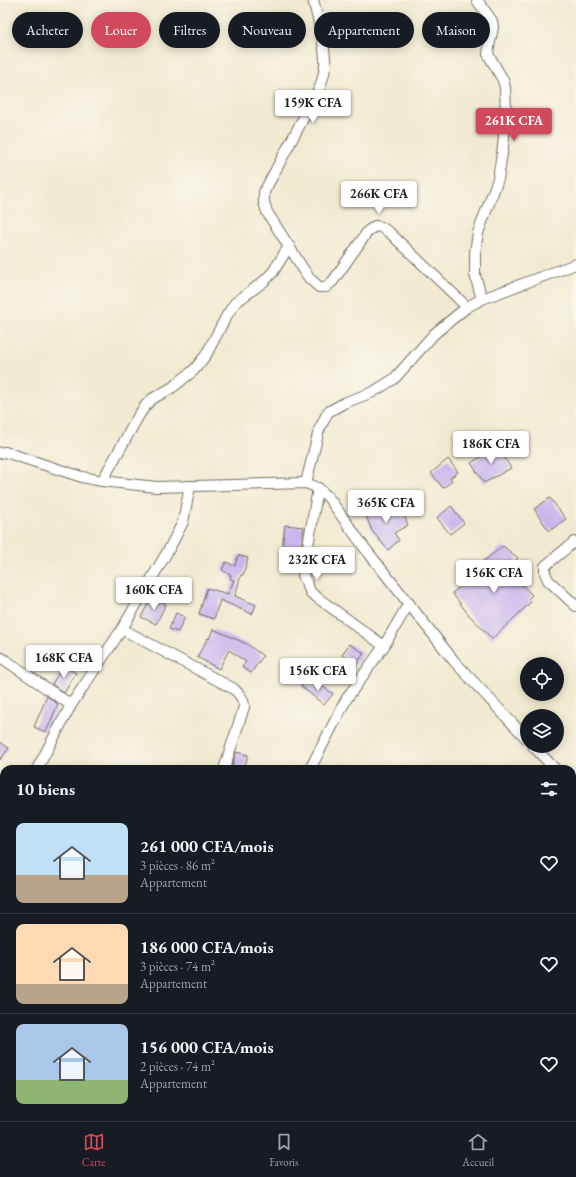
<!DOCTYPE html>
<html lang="fr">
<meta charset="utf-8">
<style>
:root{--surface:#171b24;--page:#242831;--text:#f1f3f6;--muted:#9ea1a6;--line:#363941;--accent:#d1495b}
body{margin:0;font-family:"EB Garamond",serif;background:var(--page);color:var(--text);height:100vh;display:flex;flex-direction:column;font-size:15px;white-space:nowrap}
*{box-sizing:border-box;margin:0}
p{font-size:13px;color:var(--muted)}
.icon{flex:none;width:22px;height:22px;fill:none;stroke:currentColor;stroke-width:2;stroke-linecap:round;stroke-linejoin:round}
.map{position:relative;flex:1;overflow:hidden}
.details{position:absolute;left:0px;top:765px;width:576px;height:356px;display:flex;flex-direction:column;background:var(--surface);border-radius:12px 12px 0 0;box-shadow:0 2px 10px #0003}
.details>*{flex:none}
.banner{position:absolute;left:12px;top:12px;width:552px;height:36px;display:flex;gap:8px}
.controls{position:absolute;left:520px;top:657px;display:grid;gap:8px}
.controls a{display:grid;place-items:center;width:44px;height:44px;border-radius:50%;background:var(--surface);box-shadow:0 2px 10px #0003;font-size:20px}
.price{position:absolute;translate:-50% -34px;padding:0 9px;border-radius:4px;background:#fff;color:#222;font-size:13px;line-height:26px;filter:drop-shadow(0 1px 2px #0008)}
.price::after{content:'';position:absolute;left:50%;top:24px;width:12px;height:9px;margin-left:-6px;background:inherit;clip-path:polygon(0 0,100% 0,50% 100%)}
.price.current{background:var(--accent);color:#fff}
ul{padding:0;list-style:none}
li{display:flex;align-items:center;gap:12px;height:100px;padding:0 16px}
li+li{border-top:1px solid var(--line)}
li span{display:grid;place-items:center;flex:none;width:112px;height:80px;border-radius:8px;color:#555}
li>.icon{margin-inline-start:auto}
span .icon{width:48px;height:48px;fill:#fffc;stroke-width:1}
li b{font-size:17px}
h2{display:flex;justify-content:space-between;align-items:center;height:48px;padding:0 16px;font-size:17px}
.pill{padding:0 14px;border-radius:18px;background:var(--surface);box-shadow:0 2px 10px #0003;font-size:14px;line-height:36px}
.pill.current{background:var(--accent);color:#fff}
.tab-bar{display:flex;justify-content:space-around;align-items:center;height:56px;border-top:1px solid var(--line);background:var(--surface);font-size:11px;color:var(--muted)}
.tab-bar a{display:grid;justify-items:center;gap:2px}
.tab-bar .current{color:var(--accent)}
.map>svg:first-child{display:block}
</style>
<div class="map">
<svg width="576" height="1121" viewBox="0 0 576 1121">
<rect width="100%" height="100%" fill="#fbf7ec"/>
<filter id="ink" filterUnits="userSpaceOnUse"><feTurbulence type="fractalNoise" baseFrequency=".025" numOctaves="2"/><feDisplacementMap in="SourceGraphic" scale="8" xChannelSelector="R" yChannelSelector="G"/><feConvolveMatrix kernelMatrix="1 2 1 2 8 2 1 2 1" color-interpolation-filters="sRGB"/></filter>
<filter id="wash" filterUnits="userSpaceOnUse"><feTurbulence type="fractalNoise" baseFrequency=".012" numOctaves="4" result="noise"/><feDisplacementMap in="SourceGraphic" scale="16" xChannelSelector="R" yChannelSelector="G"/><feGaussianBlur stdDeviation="0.9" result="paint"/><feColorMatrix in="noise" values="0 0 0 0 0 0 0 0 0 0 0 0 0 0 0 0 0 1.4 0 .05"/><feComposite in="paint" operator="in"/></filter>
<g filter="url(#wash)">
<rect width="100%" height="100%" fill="#f1ead1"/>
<g id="blocks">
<!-- building -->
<g fill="#c9b7ec">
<path d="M497 447 511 468 484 483 471 463Z"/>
<path d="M448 459 458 472 450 478 452 481 443 488 431 473Z"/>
<path d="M550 498 566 519 549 531 534 509Z"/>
<path d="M384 501 392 515 402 511 408 525 394 533 399 540 388 550 372 531 365 513Z"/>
<path d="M451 506 464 523 450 534 437 518Z"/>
<path d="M285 525 304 527 299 558 281 556Z"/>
<path d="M503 546 518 558 507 569 532 595 528 599 531 602 492 639 469 615 452 593 481 571 476 567Z"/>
<path d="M238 555 248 558 243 575H241L235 596 256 605 252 614 220 600 214 619 199 614 207 588 228 594 234 580 230 579 231 575 222 570 226 562 235 566Z"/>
<path d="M152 597 166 604 156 624 141 617Z"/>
<path d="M176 613 185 617 178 632 169 629Z"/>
<path d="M213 629 247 644 263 656 251 673 242 667 246 662 229 650 219 669 197 657 208 638 209 639Z"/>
<path d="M349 644 364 653 357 664 342 655Z"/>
<path d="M63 666 76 673 64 693 52 684Z"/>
<path d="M305 680 319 690 322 686 333 694 324 705 301 686Z"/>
<path d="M47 696 58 704 46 732 34 727Z"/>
<path d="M0 742 9 748 0 760Z"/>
<path d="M236 752 248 755 244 769H231Z"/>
</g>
</g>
</g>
<g filter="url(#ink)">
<use href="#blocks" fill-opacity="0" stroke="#706e65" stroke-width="1"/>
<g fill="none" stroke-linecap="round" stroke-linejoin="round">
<defs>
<g id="minor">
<path d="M313 0C318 19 324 39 325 59 326 69 323 78 320 87L264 192V202L267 212 309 278 319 287H326L333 281 368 231 375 226 381 227 390 233 467 307"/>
<path d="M477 0 492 21 493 27 489 47 488 54 503 80 505 88 506 111 503 147 498 179 478 233 475 253V275L482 299"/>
<path d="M0 453 5 452 82 477 102 481 156 487 306 483 318 488 328 497 364 547 454 661 527 739"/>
<path d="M102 481 139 415 146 405 152 399 173 387 194 370 206 355 227 315 235 303 263 282 273 272 289 246"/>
<path d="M306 483 319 430 328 412 344 403 373 392 394 379 434 334 467 307 482 299 576 264"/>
<path d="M318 488 303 575 311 593 384 646"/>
<path d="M574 542 545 566V573L548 580 576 606"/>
<path d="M122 629 234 689C240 695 244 699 244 707L224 769"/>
<path d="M0 657 5 660 71 705"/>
<path d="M533 746 555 769"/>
<path d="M37 769 71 705 122 629 169 549 183 522 190 486"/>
<path d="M310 769 347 698 384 646 409 603"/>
<path d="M572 787 576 792"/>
<path d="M0 834 4 827"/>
<path d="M457 1117 461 1121"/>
<path d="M25 1121 26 1117"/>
</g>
</defs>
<!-- minor casing -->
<use href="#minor" stroke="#706e65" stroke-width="12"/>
<!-- minor -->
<use href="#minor" stroke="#fff" stroke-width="10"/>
</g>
</g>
</svg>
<div class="controls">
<a><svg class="icon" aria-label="locate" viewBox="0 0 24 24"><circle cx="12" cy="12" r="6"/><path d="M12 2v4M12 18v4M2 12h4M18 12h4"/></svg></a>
<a><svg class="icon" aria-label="layers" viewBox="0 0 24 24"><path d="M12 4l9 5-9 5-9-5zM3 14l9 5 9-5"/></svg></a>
</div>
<b class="price" style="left:313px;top:124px">159K CFA</b>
<b class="price current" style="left:514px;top:142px">261K CFA</b>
<b class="price" style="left:379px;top:215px">266K CFA</b>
<b class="price" style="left:491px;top:465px">186K CFA</b>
<b class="price" style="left:386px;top:524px">365K CFA</b>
<b class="price" style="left:317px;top:581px">232K CFA</b>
<b class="price" style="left:494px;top:594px">156K CFA</b>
<b class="price" style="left:154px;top:611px">160K CFA</b>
<b class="price" style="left:64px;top:679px">168K CFA</b>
<b class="price" style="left:318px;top:692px">156K CFA</b>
<div class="banner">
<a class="pill">Acheter</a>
<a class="pill current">Louer</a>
<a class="pill">Filtres</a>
<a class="pill">Nouveau</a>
<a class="pill">Appartement</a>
<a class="pill">Maison</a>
</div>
<section class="details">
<h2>10 biens<svg class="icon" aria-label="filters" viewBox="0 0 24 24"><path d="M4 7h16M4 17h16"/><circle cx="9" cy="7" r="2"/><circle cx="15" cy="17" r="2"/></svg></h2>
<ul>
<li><span style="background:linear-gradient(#bfe0f5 65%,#b9a48a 0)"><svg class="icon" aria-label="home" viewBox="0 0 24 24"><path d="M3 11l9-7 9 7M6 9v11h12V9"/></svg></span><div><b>261 000 CFA/mois</b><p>3 pièces · 86 m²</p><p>Appartement</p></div><svg class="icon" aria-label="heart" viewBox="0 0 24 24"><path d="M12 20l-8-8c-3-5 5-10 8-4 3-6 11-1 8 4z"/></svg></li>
<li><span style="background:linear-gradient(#ffd9b3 75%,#b9a48a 0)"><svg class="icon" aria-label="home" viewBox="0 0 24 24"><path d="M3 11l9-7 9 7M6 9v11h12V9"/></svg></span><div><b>186 000 CFA/mois</b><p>3 pièces · 74 m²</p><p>Appartement</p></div><svg class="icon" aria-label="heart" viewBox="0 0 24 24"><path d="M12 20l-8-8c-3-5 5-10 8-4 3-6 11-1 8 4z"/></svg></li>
<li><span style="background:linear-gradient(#a9c7e8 70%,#8fb573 0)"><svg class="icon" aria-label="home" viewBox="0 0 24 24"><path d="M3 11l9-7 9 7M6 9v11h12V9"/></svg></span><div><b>156 000 CFA/mois</b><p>2 pièces · 74 m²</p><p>Appartement</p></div><svg class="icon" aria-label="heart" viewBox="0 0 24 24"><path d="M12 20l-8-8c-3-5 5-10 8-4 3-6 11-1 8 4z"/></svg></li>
</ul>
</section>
</div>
<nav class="tab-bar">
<a class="current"><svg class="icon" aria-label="map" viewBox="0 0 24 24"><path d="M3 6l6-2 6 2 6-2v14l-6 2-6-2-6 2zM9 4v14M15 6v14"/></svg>Carte</a>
<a><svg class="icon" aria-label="saved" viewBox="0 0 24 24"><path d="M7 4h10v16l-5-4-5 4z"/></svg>Favoris</a>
<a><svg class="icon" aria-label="home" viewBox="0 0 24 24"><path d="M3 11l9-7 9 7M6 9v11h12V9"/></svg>Accueil</a>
</nav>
